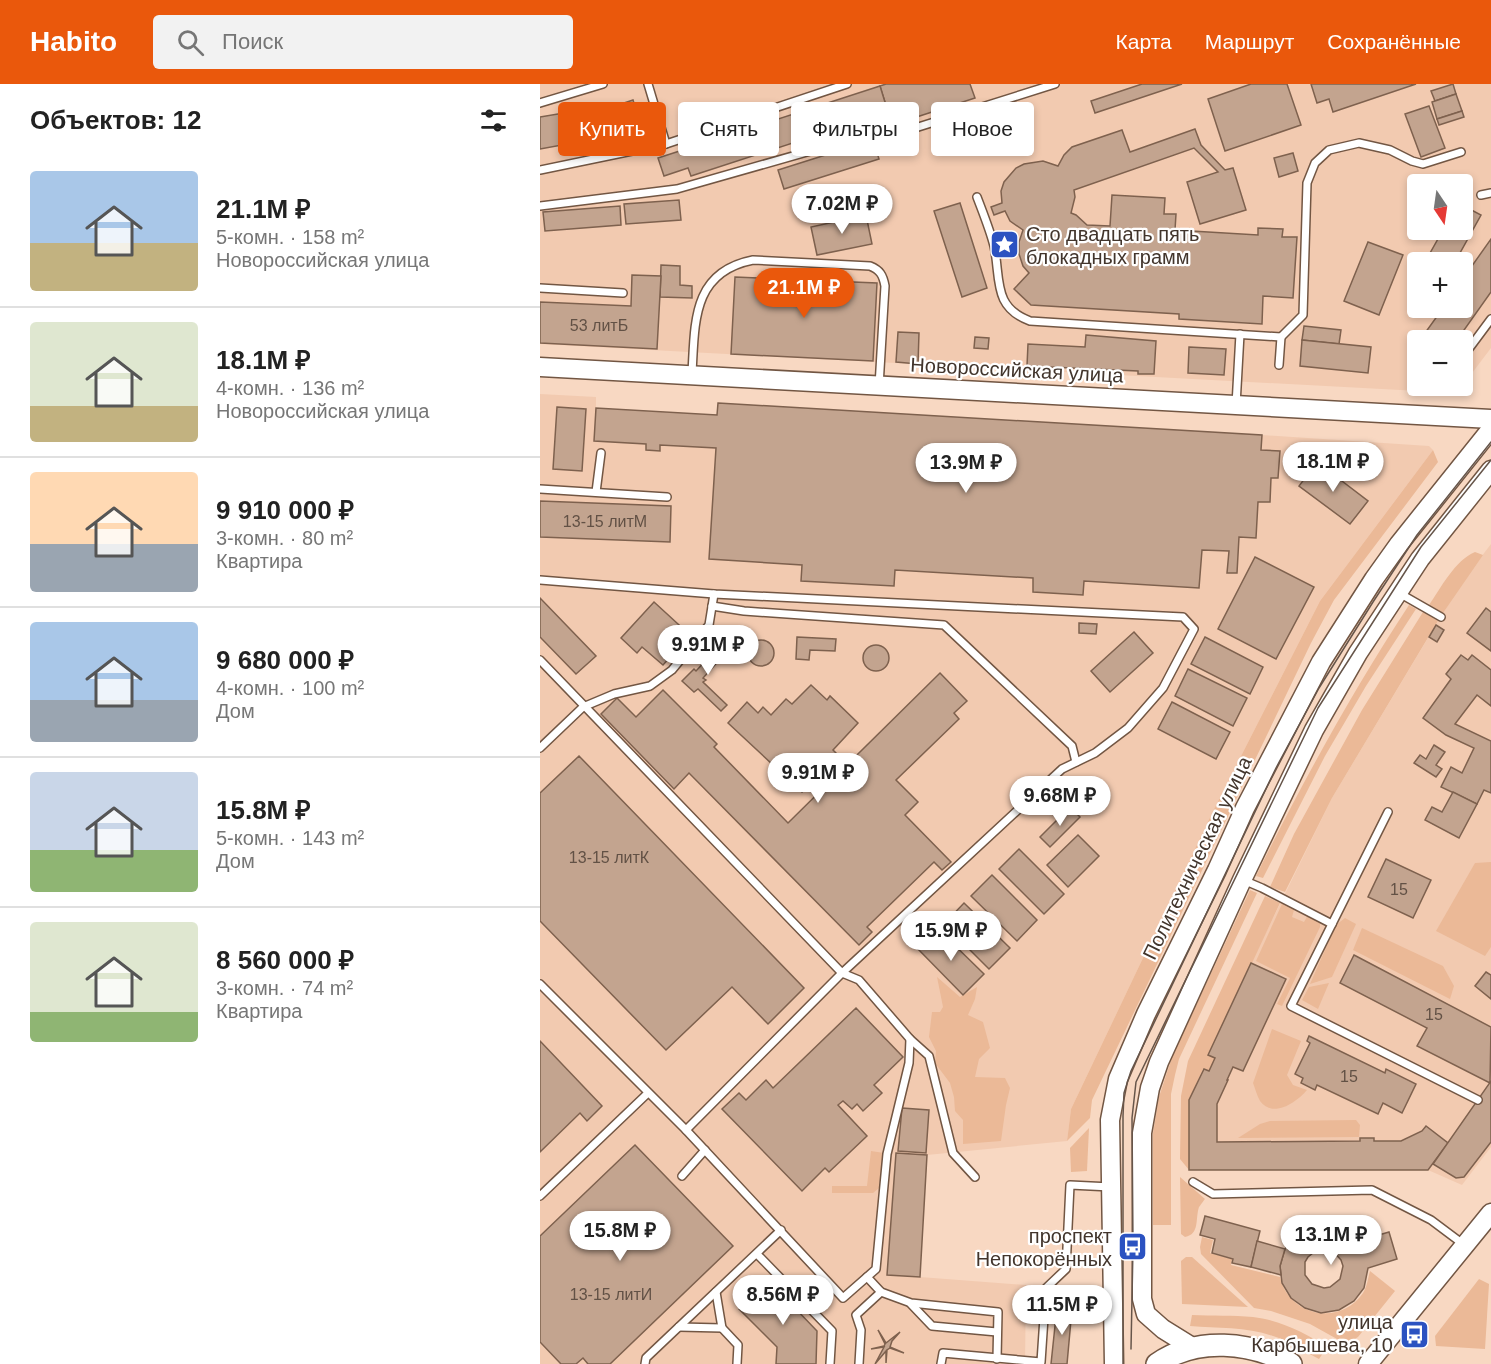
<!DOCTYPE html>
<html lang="ru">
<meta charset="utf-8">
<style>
:root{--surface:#fff;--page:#f2f2f2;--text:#222;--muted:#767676;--line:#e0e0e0;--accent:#ea580c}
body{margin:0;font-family:Arial,sans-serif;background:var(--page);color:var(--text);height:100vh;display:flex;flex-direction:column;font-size:22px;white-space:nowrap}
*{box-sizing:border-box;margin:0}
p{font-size:20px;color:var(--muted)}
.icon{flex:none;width:33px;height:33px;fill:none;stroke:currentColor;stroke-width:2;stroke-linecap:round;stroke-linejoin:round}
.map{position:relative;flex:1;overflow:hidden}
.sheet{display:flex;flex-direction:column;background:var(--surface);width:540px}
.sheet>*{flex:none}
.guide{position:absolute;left:18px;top:18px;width:570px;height:54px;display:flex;gap:12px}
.needle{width:39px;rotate:167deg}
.tools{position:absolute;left:867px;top:90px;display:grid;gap:12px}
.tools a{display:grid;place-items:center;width:66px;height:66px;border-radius:6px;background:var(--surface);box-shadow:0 3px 9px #0003;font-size:30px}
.price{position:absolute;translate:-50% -51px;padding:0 14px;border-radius:21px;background:#fff;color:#222;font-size:20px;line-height:39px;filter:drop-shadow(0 2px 3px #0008)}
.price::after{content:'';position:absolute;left:50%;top:36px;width:18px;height:14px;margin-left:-9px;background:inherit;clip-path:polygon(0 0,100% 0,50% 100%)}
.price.on{background:var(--accent);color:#fff}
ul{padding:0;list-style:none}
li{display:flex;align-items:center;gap:18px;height:150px;padding:0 30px}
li+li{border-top:2px solid var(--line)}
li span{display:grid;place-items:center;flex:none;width:168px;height:120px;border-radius:6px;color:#555}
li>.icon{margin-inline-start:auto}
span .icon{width:72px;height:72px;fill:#fffc;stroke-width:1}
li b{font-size:26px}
h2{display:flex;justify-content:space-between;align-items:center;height:72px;padding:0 30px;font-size:26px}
.chip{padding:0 21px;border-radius:6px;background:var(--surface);box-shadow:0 3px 9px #0003;font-size:21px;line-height:54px}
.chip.on{background:var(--accent);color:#fff}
header{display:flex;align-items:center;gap:36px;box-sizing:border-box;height:84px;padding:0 30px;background:var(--accent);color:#fff}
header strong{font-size:28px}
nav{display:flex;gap:33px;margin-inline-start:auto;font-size:21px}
.search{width:420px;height:54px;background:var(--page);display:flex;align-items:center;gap:15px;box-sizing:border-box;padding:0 21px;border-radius:6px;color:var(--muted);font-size:22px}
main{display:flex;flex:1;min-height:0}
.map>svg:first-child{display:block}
</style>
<header>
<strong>Habito</strong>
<div class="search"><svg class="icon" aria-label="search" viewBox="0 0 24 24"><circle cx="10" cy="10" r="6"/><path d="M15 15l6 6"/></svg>Поиск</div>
<nav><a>Карта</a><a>Маршрут</a><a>Сохранённые</a></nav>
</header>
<main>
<section class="sheet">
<h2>Объектов: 12<svg class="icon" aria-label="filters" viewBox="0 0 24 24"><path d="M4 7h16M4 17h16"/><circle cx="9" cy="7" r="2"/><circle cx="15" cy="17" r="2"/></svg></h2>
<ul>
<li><span style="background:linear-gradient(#a9c7e8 60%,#c2b280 0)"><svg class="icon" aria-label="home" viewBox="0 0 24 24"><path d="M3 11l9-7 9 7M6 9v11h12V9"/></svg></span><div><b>21.1M ₽</b><p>5-комн. · 158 m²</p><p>Новороссийская улица</p></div></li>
<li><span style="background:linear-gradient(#dfe7d0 70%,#c2b280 0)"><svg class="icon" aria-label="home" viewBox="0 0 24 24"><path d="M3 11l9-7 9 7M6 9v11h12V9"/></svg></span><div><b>18.1M ₽</b><p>4-комн. · 136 m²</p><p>Новороссийская улица</p></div></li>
<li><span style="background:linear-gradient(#ffd9b3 60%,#9aa5b1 0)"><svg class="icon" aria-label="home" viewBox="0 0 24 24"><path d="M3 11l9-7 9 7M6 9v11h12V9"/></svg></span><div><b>9 910 000 ₽</b><p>3-комн. · 80 m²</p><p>Квартира</p></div></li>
<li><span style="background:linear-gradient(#a9c7e8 65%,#9aa5b1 0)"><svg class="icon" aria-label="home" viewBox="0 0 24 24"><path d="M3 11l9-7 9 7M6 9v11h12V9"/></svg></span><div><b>9 680 000 ₽</b><p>4-комн. · 100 m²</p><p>Дом</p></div></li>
<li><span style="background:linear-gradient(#c9d6e8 65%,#8fb573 0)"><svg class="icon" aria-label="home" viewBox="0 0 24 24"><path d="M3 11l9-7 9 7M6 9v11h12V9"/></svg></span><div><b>15.8M ₽</b><p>5-комн. · 143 m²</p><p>Дом</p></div></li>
<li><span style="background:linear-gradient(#dfe7d0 75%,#8fb573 0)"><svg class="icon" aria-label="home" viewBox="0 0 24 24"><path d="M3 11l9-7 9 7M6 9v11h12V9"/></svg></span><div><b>8 560 000 ₽</b><p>3-комн. · 74 m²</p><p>Квартира</p></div></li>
</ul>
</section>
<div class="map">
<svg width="951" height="1280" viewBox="0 0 951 1280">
<rect width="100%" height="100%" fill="#f8d8c2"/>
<!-- built -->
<g fill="#f2cab0" fill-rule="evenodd">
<path d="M0 0H951V264L923 301 922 256H878V302H922L916 309 0 260ZM878 100H922V146H878ZM878 178H922V224H878Z"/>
<path d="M0 310 56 313V324L177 331 722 351 889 362 893 366 780 517 673 727 531 1025 527 1057 387 1071 380 1193 486 1201 485 1280H0Z"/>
<path d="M951 460V1063L922 1101 888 1086H649V1016L711 879 792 714 903 529 925 494Z"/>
</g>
<!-- green -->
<g fill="#ebb997">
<path d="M893 366 898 378 794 516 771 559 552 1016 550 1034 527 1057 531 1025 673 727 780 517Z"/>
<path d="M935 468 943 471 903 529 889 521C901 504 915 476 935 468Z"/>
<path d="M869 521 876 525 826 602 785 672 723 794 716 792C762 699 812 608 869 521Z"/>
<path d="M883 528 898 537 792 714 745 808 730 803 754 750 822 626Z"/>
<path d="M951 778V863L945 872 896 847 935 779Z"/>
<path d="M710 806 717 809 639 975 635 991 631 1010V1141H613V1049L619 1013 632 973Z"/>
<path d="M725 812 740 819 669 971 675 974 669 987 663 985 649 1016V1086L640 1075 641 1012 648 977Z"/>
<path d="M742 820 754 826 752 833 764 838 768 831 780 838V843L742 922 737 920 750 894 716 877Z"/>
<path d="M805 834 816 840 792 893 770 900 796 841Z"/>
<path d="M822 844 903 882 914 902 910 915 813 866Z"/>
<path d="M397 893 420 913 437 903 435 915 428 931 443 938 450 964 439 975 435 993 465 994 470 1004 466 1021 461 1057 423 1060V1036L415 1027 414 1013 410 999 395 979 396 967 389 953 392 928H400L403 923Z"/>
<path d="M789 899 778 925 762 916 769 903Z"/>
<path d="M732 945 761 957 747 991 753 1001 767 1006C757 1018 733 1035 720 1017 717 1012 715 1004 713 999Z"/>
<path d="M816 1036 820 1041 819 1053 698 1054 720 1040 730 1037Z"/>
<path d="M549 1044 547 1087 531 1088 530 1064Z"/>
<path d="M331 1067 344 1069 339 1104 333 1109H292V1102H327Z"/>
<path d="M640 1093 665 1115C664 1116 660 1122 659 1123 655 1135 660 1150 645 1153L641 1150Z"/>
<path d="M662 1153 673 1156 670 1169 692 1175 691 1181 740 1193C749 1232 800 1243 823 1209 827 1203 828 1194 830 1187L855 1207 818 1253 806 1260 770 1240 731 1227 714 1224 661 1170 660 1163Z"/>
<path d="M646 1173H652L708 1223 642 1220 641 1177Z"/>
<path d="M939 1195 949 1200 945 1265 896 1262 895 1252Z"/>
<path d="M652 1231C672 1232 693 1231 713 1233 739 1236 766 1249 787 1263L779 1275C764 1267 749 1257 733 1252 707 1243 677 1244 650 1242Z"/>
</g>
<!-- building -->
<g fill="#c3a48f" stroke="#7e614e" stroke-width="1.5" fill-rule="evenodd">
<path d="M346 0H430L435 14 352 41 340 2Z"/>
<path d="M602 0H642L555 29 551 17Z"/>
<path d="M711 0H747L761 41 685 67 668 15Z"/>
<path d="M771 0H876L793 28 789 15 777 19Z"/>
<path d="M913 0 916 10 895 17 891 7Z"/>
<path d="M340 2 348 28 151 92 148 84 124 92 118 74Z"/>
<path d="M916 10 922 27 897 35 892 18Z"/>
<path d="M93 16 105 55 90 60 78 21Z"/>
<path d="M71 21 77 51 0 65V33Z"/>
<path d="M889 22 905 64 881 73 865 30Z"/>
<path d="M922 27 924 33 899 41 897 35Z"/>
<path d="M655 45 661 61 685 86 693 84 706 126 660 140 647 98 678 88 654 64 534 106 535 113 531 129 536 131 547 141 570 142 572 111 625 114 624 130H636L635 146 718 151V144L743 145 742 153H757L753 214 723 212 722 240 639 235V230L491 221 474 205 489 189 483 182 479 170V158L483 146 470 137 465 127 454 131 451 123 462 119 461 107 464 98 476 84 484 80 503 77 518 82 524 71 532 63 582 46 590 68Z"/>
<path d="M333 56 339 75 244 105 238 86Z"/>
<path d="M753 69 758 87 739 93 734 74Z"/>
<path d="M139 116 141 136 86 140 84 120Z"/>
<path d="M420 119 447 204 422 213 394 127Z"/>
<path d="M922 121 941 131 915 178H885L903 146H922Z"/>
<path d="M80 122 81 141 5 147 3 128Z"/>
<path d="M326 131 332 160 277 171 271 143Z"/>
<path d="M951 155V208L917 256H880L903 224H922V196Z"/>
<path d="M828 158 863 171 839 231 804 217Z"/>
<path d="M121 181 140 182V201L152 202V214L120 213Z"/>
<path d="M92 191 121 192 117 265 0 259V218L91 222Z"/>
<path d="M195 193 337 199 333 277 191 270Z"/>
<path d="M764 242 801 246 799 260 762 256Z"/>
<path d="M358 248 379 249 378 280 356 278Z"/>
<path d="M546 251 616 257 614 290H598V287L487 282 488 260 545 263Z"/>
<path d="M435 253 449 254 448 265 434 264Z"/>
<path d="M762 256 831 263 828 289 760 282Z"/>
<path d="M649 263 686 265 684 291 648 289Z"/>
<path d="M178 319 722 351 721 366 740 367 738 394H731L730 418H718L716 454 699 453 697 489H687L689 467 662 466 659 504 544 497 543 511 493 508V494L355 486 354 502 261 497 262 481 169 475 176 364 120 361V367L106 366V360L54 357 56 324 177 331Z"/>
<path d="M17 323 46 325 42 387 13 385Z"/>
<path d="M777 378 828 417 810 440 759 402Z"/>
<path d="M0 417 131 422 130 458 0 453Z"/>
<path d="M715 473 774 503 736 575 678 545Z"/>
<path d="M0 514 56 572 36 590 0 553Z"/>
<path d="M114 518 150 551 123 581 102 563 97 569 81 554Z"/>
<path d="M946 524 951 528V567L927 549Z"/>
<path d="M539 539 557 540 556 550 539 549Z"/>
<path d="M896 541 904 546 897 558 889 553Z"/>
<path d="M594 548 613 569 570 608 551 587Z"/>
<path d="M257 553 296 555 295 567 270 566 269 576 256 575Z"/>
<path d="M665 553 723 583 710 610 651 580Z"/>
<path d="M185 556 192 562 163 594 166 596 163 598 187 621 181 627 158 605 154 608 142 597 154 585 156 587Z"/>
<circle cx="221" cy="569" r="13"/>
<circle cx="336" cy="574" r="13"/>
<path d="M921 571 928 576 932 571 951 586V622L937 611 915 640 951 657V709L944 706 937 720 901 703 911 683 922 689 934 664 906 651 883 634 911 595 906 590Z"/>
<path d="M648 585 707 614 693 642 635 612Z"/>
<path d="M400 589 427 617 414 629 419 635 356 696 378 718 365 731 411 778 402 786 394 778 327 843 332 848 319 861 149 689 134 705 61 630 77 614 96 633 123 606 177 660 174 663 248 739Z"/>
<path d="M271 601 287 616 290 612 318 639 293 666 297 670 262 708 188 639 207 618 218 629 223 623 231 631 246 615 252 620Z"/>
<path d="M632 618 690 648 676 675 618 645Z"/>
<path d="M894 661 905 668 896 681 902 685 896 693 874 679 880 671 886 675Z"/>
<path d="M39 672 264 904 228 940 192 903 126 966 0 837V709Z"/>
<path d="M913 708 937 720 919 754 885 736 892 723 902 728Z"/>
<path d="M530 723 540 733 510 763 500 753Z"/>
<path d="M538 751 559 772 528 803 507 781Z"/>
<path d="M479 765 524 810 504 830 459 785Z"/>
<path d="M846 775 891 796 873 834 828 813Z"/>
<path d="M452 791 497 836 477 857 431 812Z"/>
<path d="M424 819 470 864 449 885 404 840Z"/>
<path d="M398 845 444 890 423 911 378 865Z"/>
<path d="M814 871 951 943 950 999 877 962 887 944 800 899Z"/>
<path d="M711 879 746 895 703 987 693 983 687 996H688L677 1020V1058L820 1057V1054H834V1057H861L882 1047 886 1042 908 1059 888 1086H649V1016L664 985 669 987 675 974 668 971Z"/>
<path d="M946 888 951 891V915L935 902Z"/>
<path d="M316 924 363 973 334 1001 342 1009 323 1027 317 1020 312 1025 303 1017 298 1021 327 1052 289 1088 285 1084 262 1107 182 1025 199 1009 206 1016 226 996 233 1004Z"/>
<path d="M769 952 845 989 846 985 876 1000 862 1029 843 1019 838 1030 777 1001 775 1006 761 999 763 994 755 990 770 959 767 957Z"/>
<path d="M0 957 62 1022 47 1037 40 1029 0 1068Z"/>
<path d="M951 997V1058L924 1093 916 1094 893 1080Z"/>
<path d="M362 1024 389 1026 386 1069 358 1067Z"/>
<path d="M95 1061 193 1162 70 1280H48L43 1274 36 1280H21L0 1258V1152Z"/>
<path d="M356 1069 387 1071 380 1193 347 1191Z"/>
<path d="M665 1132 720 1147 711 1183 692 1179 693 1175 672 1169 675 1155 660 1151Z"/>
<path d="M787 1140 804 1145 819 1157 849 1148 857 1175 828 1184 824 1204 814 1217 799 1226 781 1229 765 1224 751 1214 742 1199 740 1182 745 1165 755 1151 770 1143ZM778 1165 792 1166 801 1176 803 1182 800 1195 790 1203 784 1204 772 1200 765 1191V1178L768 1173Z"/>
<path d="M717 1157 745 1165 740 1182 741 1191 711 1183Z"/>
<path d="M229 1197 277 1247 276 1280H236L237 1263 199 1225Z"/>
<path d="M517 1223 532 1225 527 1280H511Z"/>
<path d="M338 1246 346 1259 360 1248 352 1257 350 1263 364 1269 350 1264 347 1266 346 1279V1267L335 1280 344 1263 331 1265 344 1262 345 1260Z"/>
</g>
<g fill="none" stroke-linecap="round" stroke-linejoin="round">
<defs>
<g id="lane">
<path d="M108 0 126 60"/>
<path d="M0 19 63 0"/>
<path d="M0 86 126 60 307 0"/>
<path d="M941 111 951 109"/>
<path d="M437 113C443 129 450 146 454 162 461 194 452 223 490 237L741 253 763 231 767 99 775 79 789 66 819 59 850 66 872 77 883 80 921 68"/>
<path d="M0 122 137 105 323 52 356 50 515 0"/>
<path d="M0 204 83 209"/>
<path d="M922 274 951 235"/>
<path d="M739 281 741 253"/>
<path d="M152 289C155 238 152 188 213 176L330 182C340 186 343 191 345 202L339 302"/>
<path d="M696 321 700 250"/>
<path d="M0 405 127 413"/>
<path d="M56 408 61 369"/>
<path d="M0 496 174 510 643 533 654 545 623 604 588 644 555 669 522 685 302 889 146 1046"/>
<path d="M859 509 901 533"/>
<path d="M172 522 204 527 404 541 532 662 536 678"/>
<path d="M0 576 302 889 319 896 370 955 369 979 347 1070 336 1185 303 1214 146 1046 0 900"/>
<path d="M0 664 43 623 74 610 110 602 132 586 169 541 174 510"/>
<path d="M848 728 751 922 938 1016"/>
<path d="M703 796 722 804 792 840"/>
<path d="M370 955 389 972 413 1069 435 1093"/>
<path d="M142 1092 165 1066"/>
<path d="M653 1098 673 1110 832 1106 891 1136 923 1160"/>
<path d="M0 1112 108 1009"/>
<path d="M217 1170 292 1247 290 1280"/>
<path d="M327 1193 341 1208 371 1219 458 1228 457 1275"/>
<path d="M176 1208 182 1244 198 1261 197 1280"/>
<path d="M371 1220 392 1242 457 1248"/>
<path d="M139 1243 182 1244"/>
<path d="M105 1280 106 1274 241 1146"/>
<path d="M319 1280 321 1246 316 1231 341 1208"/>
<path d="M401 1280 403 1269 501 1278 506 1204 526 1185 530 1101 571 1103"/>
</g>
<g id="secondary">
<path d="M0 283 951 335"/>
<path d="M652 1263 623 1245 606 1230 602 1215V1049L610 1004 619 978 702 796 774 646 818 569 880 475 951 386"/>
<path d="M574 1280 570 1036 578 995 606 930 677 786 705 724 781 578 834 495 859 460 951 345"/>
<path d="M828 1280 951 1129"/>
</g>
<path id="primary" d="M617 1280C657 1252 711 1258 751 1280"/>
</defs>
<!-- lane casing -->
<use href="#lane" stroke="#725643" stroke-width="10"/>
<!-- secondary casing -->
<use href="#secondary" stroke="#725643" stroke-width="21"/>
<!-- primary casing -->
<use href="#primary" stroke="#725643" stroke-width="24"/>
<!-- lane -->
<use href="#lane" stroke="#fff" stroke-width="7"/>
<!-- secondary -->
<use href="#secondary" stroke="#fff" stroke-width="18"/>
<!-- primary -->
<use href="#primary" stroke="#fff" stroke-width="21"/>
<!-- tram -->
<g stroke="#66554a" stroke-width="1.5">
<path d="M591 1265 593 1163 592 1034 596 998 778 624 881 463 951 376"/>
<path d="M583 1280V1032L584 1009 591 987 736 684 779 604 833 518 877 451 951 358"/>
</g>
</g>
<!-- icons -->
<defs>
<symbol id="sight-square" viewBox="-11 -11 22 22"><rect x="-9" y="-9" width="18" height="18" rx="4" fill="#2b52c1" stroke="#fff"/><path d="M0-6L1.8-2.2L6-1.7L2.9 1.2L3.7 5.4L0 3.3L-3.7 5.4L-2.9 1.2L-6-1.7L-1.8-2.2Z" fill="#fff"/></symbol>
<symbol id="bus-square" viewBox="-11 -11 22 22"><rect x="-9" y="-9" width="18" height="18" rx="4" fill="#2b52c1" stroke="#fff"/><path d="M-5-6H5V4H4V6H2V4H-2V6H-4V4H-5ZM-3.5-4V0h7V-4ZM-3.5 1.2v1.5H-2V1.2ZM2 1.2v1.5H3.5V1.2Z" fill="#fff"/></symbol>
</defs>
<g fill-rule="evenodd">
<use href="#sight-square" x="448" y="144" width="33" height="33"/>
<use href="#bus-square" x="576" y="1146" width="33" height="33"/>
<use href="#bus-square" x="858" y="1234" width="33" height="33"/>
</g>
<g text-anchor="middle" stroke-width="4.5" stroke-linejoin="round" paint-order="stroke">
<!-- number labels -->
<g font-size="16" fill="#625145">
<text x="59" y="247">53 литБ</text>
<text x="65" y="443">13-15 литМ</text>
<text x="69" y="779">13-15 литК</text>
<text x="859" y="811">15</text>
<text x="894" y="936">15</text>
<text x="809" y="998">15</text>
<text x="71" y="1216">13-15 литИ</text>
</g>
<!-- poi labels -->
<g font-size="20" fill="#42352c" stroke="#fff" text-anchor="end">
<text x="486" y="157" text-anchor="start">Сто двадцать пять<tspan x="486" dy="23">блокадных грамм</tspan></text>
<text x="572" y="1159">проспект<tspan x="572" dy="23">Непокорённых</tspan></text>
<text x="853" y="1245">улица<tspan x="853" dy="23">Карбышева, 10</tspan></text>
</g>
<!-- street labels -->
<g font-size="20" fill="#42352c" stroke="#fff">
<text transform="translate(477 286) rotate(3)" y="7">Новороссийская улица</text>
<text transform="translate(657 774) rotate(-64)" y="7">Политехническая улица</text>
</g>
</g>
</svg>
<div class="tools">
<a><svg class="needle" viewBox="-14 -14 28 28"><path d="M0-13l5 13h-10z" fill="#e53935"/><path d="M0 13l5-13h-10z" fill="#767676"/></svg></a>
<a>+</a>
<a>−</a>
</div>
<b class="price" style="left:302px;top:151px">7.02M ₽</b>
<b class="price on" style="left:264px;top:235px">21.1M ₽</b>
<b class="price" style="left:793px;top:409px">18.1M ₽</b>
<b class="price" style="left:426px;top:410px">13.9M ₽</b>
<b class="price" style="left:168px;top:592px">9.91M ₽</b>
<b class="price" style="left:278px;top:720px">9.91M ₽</b>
<b class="price" style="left:520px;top:743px">9.68M ₽</b>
<b class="price" style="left:411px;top:878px">15.9M ₽</b>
<b class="price" style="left:80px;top:1178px">15.8M ₽</b>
<b class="price" style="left:791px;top:1182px">13.1M ₽</b>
<b class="price" style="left:243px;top:1242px">8.56M ₽</b>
<b class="price" style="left:522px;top:1252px">11.5M ₽</b>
<div class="guide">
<a class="chip on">Купить</a>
<a class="chip">Снять</a>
<a class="chip">Фильтры</a>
<a class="chip">Новое</a>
</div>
</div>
</main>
